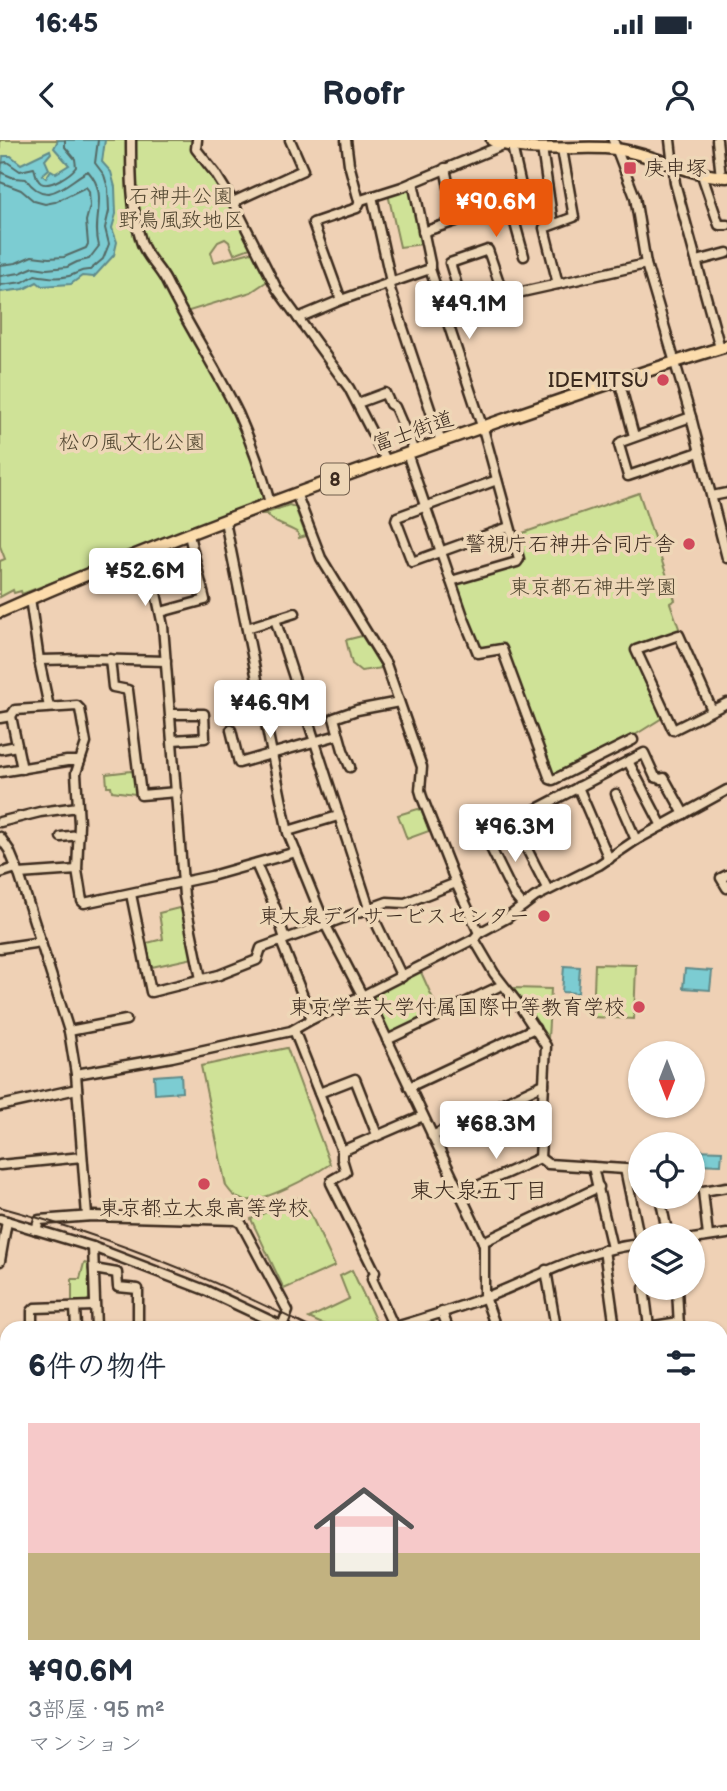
<!DOCTYPE html>
<html lang="ja">
<meta charset="utf-8">
<style>
:root{--surface:#fff;--page:#f6f6f7;--text:#1f2937;--muted:#747a83;--accent:#ea580c}
body{margin:0;font-family:"Balsamiq Sans","Klee One",sans-serif;background:var(--page);color:var(--text);height:100vh;display:flex;flex-direction:column;font-size:26px;white-space:nowrap}
*{box-sizing:border-box;margin:0}
p{font-size:23px;color:var(--muted)}
.icon{flex:none;width:38px;height:38px;fill:none;stroke:currentColor;stroke-width:2;stroke-linecap:round;stroke-linejoin:round}
.map{position:relative;flex:1;overflow:hidden}
.panel{position:absolute;left:0px;top:1181px;width:728px;height:471px;display:flex;flex-direction:column;background:var(--surface);border-radius:21px 21px 0 0;box-shadow:0 2px 5px #0004}
.panel>*{flex:none}
.needle{width:46px;rotate:180deg}
.buttons{position:absolute;left:628px;top:901px;display:grid;gap:14px}
.buttons a{display:grid;place-items:center;width:77px;height:77px;border-radius:50%;background:var(--surface);box-shadow:0 2px 5px #0004;font-size:35px}
.price{position:absolute;translate:-50% -60px;padding:0 16px;border-radius:7px;background:#fff;color:#222;font-size:23px;line-height:46px;filter:drop-shadow(0 2px 4px #0008)}
.price::after{content:'';position:absolute;left:50%;top:42px;width:21px;height:16px;margin-left:-10px;background:inherit;clip-path:polygon(0 0,100% 0,50% 100%)}
.price.current{background:var(--accent);color:#fff}
ul{padding:0;list-style:none}
li{display:grid;align-content:center;gap:14px;height:371px;padding:0 28px}
li span{display:grid;place-items:center;height:217px;border-radius:0px;color:#555}
li>.icon{margin-inline-start:auto}
span .icon{width:126px;height:126px;fill:#fffc;stroke-width:1}
li b{font-size:30px}
h2{display:flex;justify-content:space-between;align-items:center;height:84px;padding:0 28px;font-size:30px}
.status{display:flex;justify-content:space-between;align-items:center;height:49px;padding:0 35px;background:var(--surface);direction:ltr}
.status svg{height:19px;fill:currentColor}
header{display:flex;justify-content:space-between;align-items:center;height:91px;padding:0 28px;background:var(--surface);font-size:32px;font-weight:700}
.map>svg:first-child{display:block}
</style>
<div class="status"><b>16:45</b><svg viewBox="0 0 49 12"><path d="M0 12V9h3v3zM5 12V6h3v6zM10 12V3h3v9zM15 12V0h3v12zM26 1h20v11H26zM47 4h2v5h-2z"/></svg></div>
<header><svg class="icon" aria-label="back" viewBox="0 0 24 24"><path d="M15 5l-7 7 7 7"/></svg>Roofr<svg class="icon" aria-label="person" viewBox="0 0 24 24"><circle cx="12" cy="8" r="4"/><path d="M4 21q1-7 8-7t8 7"/></svg></header>
<div class="map">
<svg width="727" height="1651" viewBox="0 0 727 1651">
<rect width="100%" height="100%" fill="#efd1b5"/>
<filter id="ink" filterUnits="userSpaceOnUse"><feTurbulence type="fractalNoise" baseFrequency=".0143" numOctaves="2"/><feDisplacementMap in="SourceGraphic" scale="14" xChannelSelector="R" yChannelSelector="G"/><feConvolveMatrix kernelMatrix="1 2 1 2 8 2 1 2 1" color-interpolation-filters="sRGB"/></filter>
<g filter="url(#ink)">
<!-- green -->
<g fill="#cfe297" stroke="#85865a" stroke-width="2">
<path d="M0 0H194L253 107 234 114 229 102 225 99 218 102 211 112 214 122 255 111 269 140 251 152 179 174 212 233 214 232 245 299 266 359 22 454 21 451 14 453 13 450 0 457V421L5 419 0 406Z"/>
<path d="M412 48 424 104 400 107 388 54Z"/>
<path d="M639 353 675 460 670 463 680 491 631 509 662 578 635 595 556 635 551 634 503 504 480 510 455 442 524 422 517 395Z"/>
<path d="M289 365 295 367 306 396 299 398 298 393C288 386 275 385 268 375H261Z"/>
<path d="M362 496 382 528 361 531 352 524 346 500Z"/>
<path d="M131 631 134 632 137 650 135 654 112 651 111 646H107L106 634Z"/>
<path d="M418 669 421 670 429 691 407 699 398 675Z"/>
<path d="M183 767 193 818 147 828 143 804 163 799 159 773Z"/>
<path d="M595 824 636 825 634 879 593 877Z"/>
<path d="M420 830 439 872 389 896 369 855Z"/>
<path d="M513 848 551 849 548 898Z"/>
<path d="M287 908 330 1024C314 1035 262 1064 243 1060 235 1058 231 1053 226 1046L201 926Z"/>
<path d="M302 1056 335 1126 284 1149 251 1079Z"/>
<path d="M84 1123 89 1124V1159L86 1162H72V1139H80Z"/>
<path d="M352 1130 378 1186C354 1192 330 1189 309 1178L349 1159 340 1136Z"/>
</g>
<!-- water -->
<g fill="#7bccd2" stroke="#618b8a" stroke-width="2">
<path d="M58 0H105L102 22 111 32 115 47 116 74 112 88 117 102 114 115 94 137 82 136 71 144 42 146 37 142 24 149 0 152V43L3 16H11L21 24 50 10 51 13 45 20 49 29 42 35 46 38 51 30 56 33 69 25 54 8Z"/>
<path d="M564 826 580 827 578 853 562 852Z"/>
<path d="M685 829 712 831 710 850 683 848Z"/>
<path d="M181 934 182 952 155 954 154 936Z"/>
<path d="M695 1010 722 1011 721 1025 695 1024Z"/>
</g>
<g fill="none" stroke-linecap="round" stroke-linejoin="round">
<!-- shore -->
<g stroke="#556b66" stroke-width="2">
<path d="M0 23 7 22 20 31 34 28C36 33 36 40 41 43 50 48 71 34 76 27L75 19 65 7V0"/>
<path d="M0 32 14 38 26 39C48 70 67 41 88 31 110 56 91 77 99 106L89 119 77 122 67 127 47 129 34 127 20 133 0 136"/>
<path d="M0 42 21 50 34 61 45 64 55 62 86 47 89 51 90 66 86 81 88 104 86 108 64 117 49 118 32 116 16 123 0 125"/>
<path d="M0 145 23 142 35 135C46 137 57 139 69 136 77 134 80 129 90 130L103 119 109 104 105 88 109 71 108 48 104 35 95 23 98 0"/>
</g>
<defs>
<g id="minor">
<path d="M131 0C131 32 131 70 141 101 145 116 159 127 166 141 188 186 216 228 238 273 251 302 262 333 270 363"/>
<path d="M197 0 196 9 215 33 233 62 277 149 349 248 386 320"/>
<path d="M346 0 349 24 359 61"/>
<path d="M613 0 635 57 646 124 691 277 727 418"/>
<path d="M670 0 675 43 720 208"/>
<path d="M717 0 721 37"/>
<path d="M512 6 522 50 508 58 524 116"/>
<path d="M542 8 553 84"/>
<path d="M562 9 574 77 544 88 558 144 646 124"/>
<path d="M703 33V38L719 85H727"/>
<path d="M413 42 430 123V129L484 292 519 419 517 422 451 441"/>
<path d="M372 56 391 142"/>
<path d="M233 62 303 30 290 0"/>
<path d="M423 92 456 81 445 28"/>
<path d="M488 110 506 163 466 175 450 123Z"/>
<path d="M697 121 727 113"/>
<path d="M388 143 441 302"/>
<path d="M439 156 457 149"/>
<path d="M504 156 558 144"/>
<path d="M341 160 313 83 357 68 361 60 402 47 503 5"/>
<path d="M298 178 341 160 430 129"/>
<path d="M619 240 634 296"/>
<path d="M358 263 385 253 390 264 395 267 414 311"/>
<path d="M691 277 621 302 619 305 628 336 699 312"/>
<path d="M407 313 464 479 478 513 502 509 550 639 553 640 633 600"/>
<path d="M497 340 397 377 396 380 412 422 509 387"/>
<path d="M296 353 321 418 386 524 422 627 420 650 422 657 456 743 479 793"/>
<path d="M712 356 727 353"/>
<path d="M225 381 288 693 325 784 361 853 368 859 484 1104V1154L496 1188"/>
<path d="M147 411 163 486 184 756 201 839"/>
<path d="M30 458 39 520 49 567"/>
<path d="M161 472 205 460 189 395"/>
<path d="M275 479 369 768 402 837"/>
<path d="M247 488 295 473"/>
<path d="M110 519 113 547 128 550 141 655 177 652"/>
<path d="M39 520 89 519 166 521"/>
<path d="M712 570 679 495 636 510 673 590 727 563"/>
<path d="M171 574H204L205 598 173 600"/>
<path d="M11 576 22 629"/>
<path d="M0 578 11 576 15 570 77 566 80 569 86 603 76 633 79 684 77 730 82 761 84 763 211 736 296 712"/>
<path d="M231 590 239 623 338 595"/>
<path d="M1 609 17 606"/>
<path d="M628 621 662 686"/>
<path d="M350 627 343 610 334 578 357 570 399 562"/>
<path d="M0 632 67 621H80"/>
<path d="M578 647 609 719"/>
<path d="M616 654 636 700"/>
<path d="M0 682 40 672 78 667"/>
<path d="M513 682 548 750"/>
<path d="M288 691 338 676"/>
<path d="M0 697 9 710 19 734 69 891 76 934 87 1076"/>
<path d="M61 697 79 695"/>
<path d="M256 724 275 767 285 799"/>
<path d="M0 733 16 728"/>
<path d="M19 734 77 730"/>
<path d="M727 735 721 738 727 748"/>
<path d="M131 754 151 852 219 835 257 820 261 808 387 762 405 763 456 743"/>
<path d="M523 766 514 755 485 696 644 613 655 637 661 639 664 638 684 674"/>
<path d="M474 799 494 833 519 865 546 906 540 1018"/>
<path d="M281 801 312 879"/>
<path d="M0 808 41 802"/>
<path d="M294 890 342 1011V1019L346 1032 332 1040 331 1043 375 1132 372 1139 394 1187"/>
<path d="M69 891 126 880"/>
<path d="M387 900 502 845"/>
<path d="M76 934 172 917 291 891 312 879 364 855 474 799 479 793 507 778 535 757 599 725 636 700 727 650"/>
<path d="M409 947 535 888"/>
<path d="M319 953 355 939 377 995"/>
<path d="M0 966 77 949"/>
<path d="M432 996 544 944"/>
<path d="M342 1011 423 976"/>
<path d="M540 1018 548 1024 640 1030"/>
<path d="M0 1025 82 1017"/>
<path d="M593 1027 612 1108"/>
<path d="M625 1029 640 1101"/>
<path d="M460 1054 540 1018"/>
<path d="M660 1057 668 1096"/>
<path d="M0 1079 93 1107 205 1150 286 1188"/>
<path d="M36 1090 39 1080 92 1076 236 1080 241 1083 288 1171 282 1186"/>
<path d="M708 1096 703 1051 727 1047"/>
<path d="M693 1099 727 1094"/>
<path d="M483 1102 599 1047"/>
<path d="M638 1105 640 1124"/>
<path d="M93 1107 96 1188"/>
<path d="M604 1110 615 1188"/>
<path d="M0 1121 7 1081"/>
<path d="M94 1129 117 1133 118 1147 138 1149V1188"/>
<path d="M546 1130 556 1188"/>
<path d="M644 1148 649 1187"/>
<path d="M677 1148 679 1188"/>
<path d="M75 1167 76 1188"/>
<path d="M442 1172 448 1188"/>
<path d="M32 1188V1171L35 1168 94 1166"/>
<path d="M392 1188C423 1179 454 1169 484 1158 539 1137 579 1111 640 1104"/>
<path d="M642 1188 679 1182"/>
<path d="M0 1231 7 1232"/>
<path d="M0 1325 7 1309"/>
<path d="M721 1358 727 1360"/>
<path d="M0 1386 7 1391"/>
<path d="M721 1388 727 1391"/>
<path d="M0 1436 7 1425"/>
<path d="M721 1494 727 1509"/>
<path d="M721 1556 727 1552"/>
<path d="M721 1625 727 1621"/>
<path d="M48 1645 49 1651"/>
<path d="M181 1645 182 1651"/>
<path d="M267 1645 271 1651"/>
<path d="M575 1645V1651"/>
<path d="M694 1645V1651"/>
<path d="M363 1651V1645"/>
<path d="M501 1651 502 1645"/>
</g>
<g id="major">
<path d="M492 0C531 16 576 4 616 9 654 14 689 36 727 37"/>
<path d="M0 472C144 408 292 354 440 302 536 268 630 235 727 206"/>
<path d="M0 1599 7 1600"/>
<path d="M721 1640H727"/>
</g>
</defs>
<!-- minor casing -->
<use href="#minor" stroke="#3b2a1e" stroke-width="13"/>
<!-- major casing -->
<use href="#major" stroke="#3b2a1e" stroke-width="15"/>
<!-- minor -->
<use href="#minor" stroke="#eed7b7" stroke-width="8"/>
<!-- major -->
<use href="#major" stroke="#fcdcac" stroke-width="10"/>
<!-- rail -->
<g stroke="#3b2a1e" stroke-width="2">
<path d="M0 1067C107 1096 212 1138 311 1188"/>
<path d="M721 1410 727 1413"/>
</g>
</g>
</g>
<!-- markers -->
<g fill="#d1495b" stroke="#eed7b7" stroke-width="2.5">
<rect x="623" y="21" width="14" height="14" rx="3.5"/>
<circle cx="663" cy="240" r="7"/>
<circle cx="689" cy="404" r="7"/>
<circle cx="544" cy="776" r="7"/>
<circle cx="639" cy="867" r="7"/>
<circle cx="204" cy="1044" r="7"/>
</g>
<g text-anchor="middle" stroke-width="7" stroke-linejoin="round" paint-order="stroke">
<!-- shield labels -->
<rect fill="#eed7b7" stroke="#715e4c" stroke-width="2" x="321" y="323.5" width="28" height="31" rx="5"/>
<g font-size="19" font-weight="bold" fill="#3b2a1e">
<text x="335" y="346">8</text>
</g>
<!-- poi labels -->
<g font-size="21" fill="#3b2a1e" stroke="#eed7b7" text-anchor="end">
<text x="644" y="35" text-anchor="start">庚申塚</text>
<text x="649" y="247">IDEMITSU</text>
<text x="675" y="411">警視庁石神井合同庁舎</text>
<text x="530" y="783">東大泉デイサービスセンター</text>
<text x="625" y="874">東京学芸大学付属国際中等教育学校</text>
<text x="204" y="1075" text-anchor="middle">東京都立大泉高等学校</text>
</g>
<!-- park labels -->
<g font-size="21" fill="#514630" stroke="#eed7b7">
<text x="181" y="63">石神井公園<tspan x="181" dy="24">野鳥風致地区</tspan></text>
<text x="132" y="309">松の風文化公園</text>
<text x="593" y="454">東京都石神井学園</text>
</g>
<!-- street labels -->
<g font-size="21" fill="#3b2a1e" stroke="#eed7b7">
<text transform="translate(413 291) rotate(-19)" y="7">富士街道</text>
</g>
<!-- neighbourhood labels -->
<g font-size="23" fill="#3b2a1e" stroke="#eed7b7">
<text x="479" y="1058">東大泉五丁目</text>
</g>
</g>
</svg>
<div class="buttons">
<a><svg class="needle" viewBox="-14 -14 28 28"><path d="M0-13l5 13h-10z" fill="#e53935"/><path d="M0 13l5-13h-10z" fill="#747a83"/></svg></a>
<a><svg class="icon" aria-label="locate" viewBox="0 0 24 24"><circle cx="12" cy="12" r="6"/><path d="M12 2v4M12 18v4M2 12h4M18 12h4"/></svg></a>
<a><svg class="icon" aria-label="layers" viewBox="0 0 24 24"><path d="M12 4l9 5-9 5-9-5zM3 14l9 5 9-5"/></svg></a>
</div>
<b class="price current" style="left:496px;top:99px">¥90.6M</b>
<b class="price" style="left:469px;top:201px">¥49.1M</b>
<b class="price" style="left:145px;top:468px">¥52.6M</b>
<b class="price" style="left:270px;top:600px">¥46.9M</b>
<b class="price" style="left:515px;top:724px">¥96.3M</b>
<b class="price" style="left:496px;top:1021px">¥68.3M</b>
<section class="panel">
<h2>6件の物件<svg class="icon" aria-label="filters" viewBox="0 0 24 24"><path d="M4 7h16M4 17h16"/><circle cx="9" cy="7" r="2"/><circle cx="15" cy="17" r="2"/></svg></h2>
<ul>
<li><span style="background:linear-gradient(#f6c9c9 60%,#c2b280 0)"><svg class="icon" aria-label="home" viewBox="0 0 24 24"><path d="M3 11l9-7 9 7M6 9v11h12V9"/></svg></span><div><b>¥90.6M</b><p>3部屋 · 95 m²</p><p>マンション</p></div></li>
</ul>
</section>
</div>
